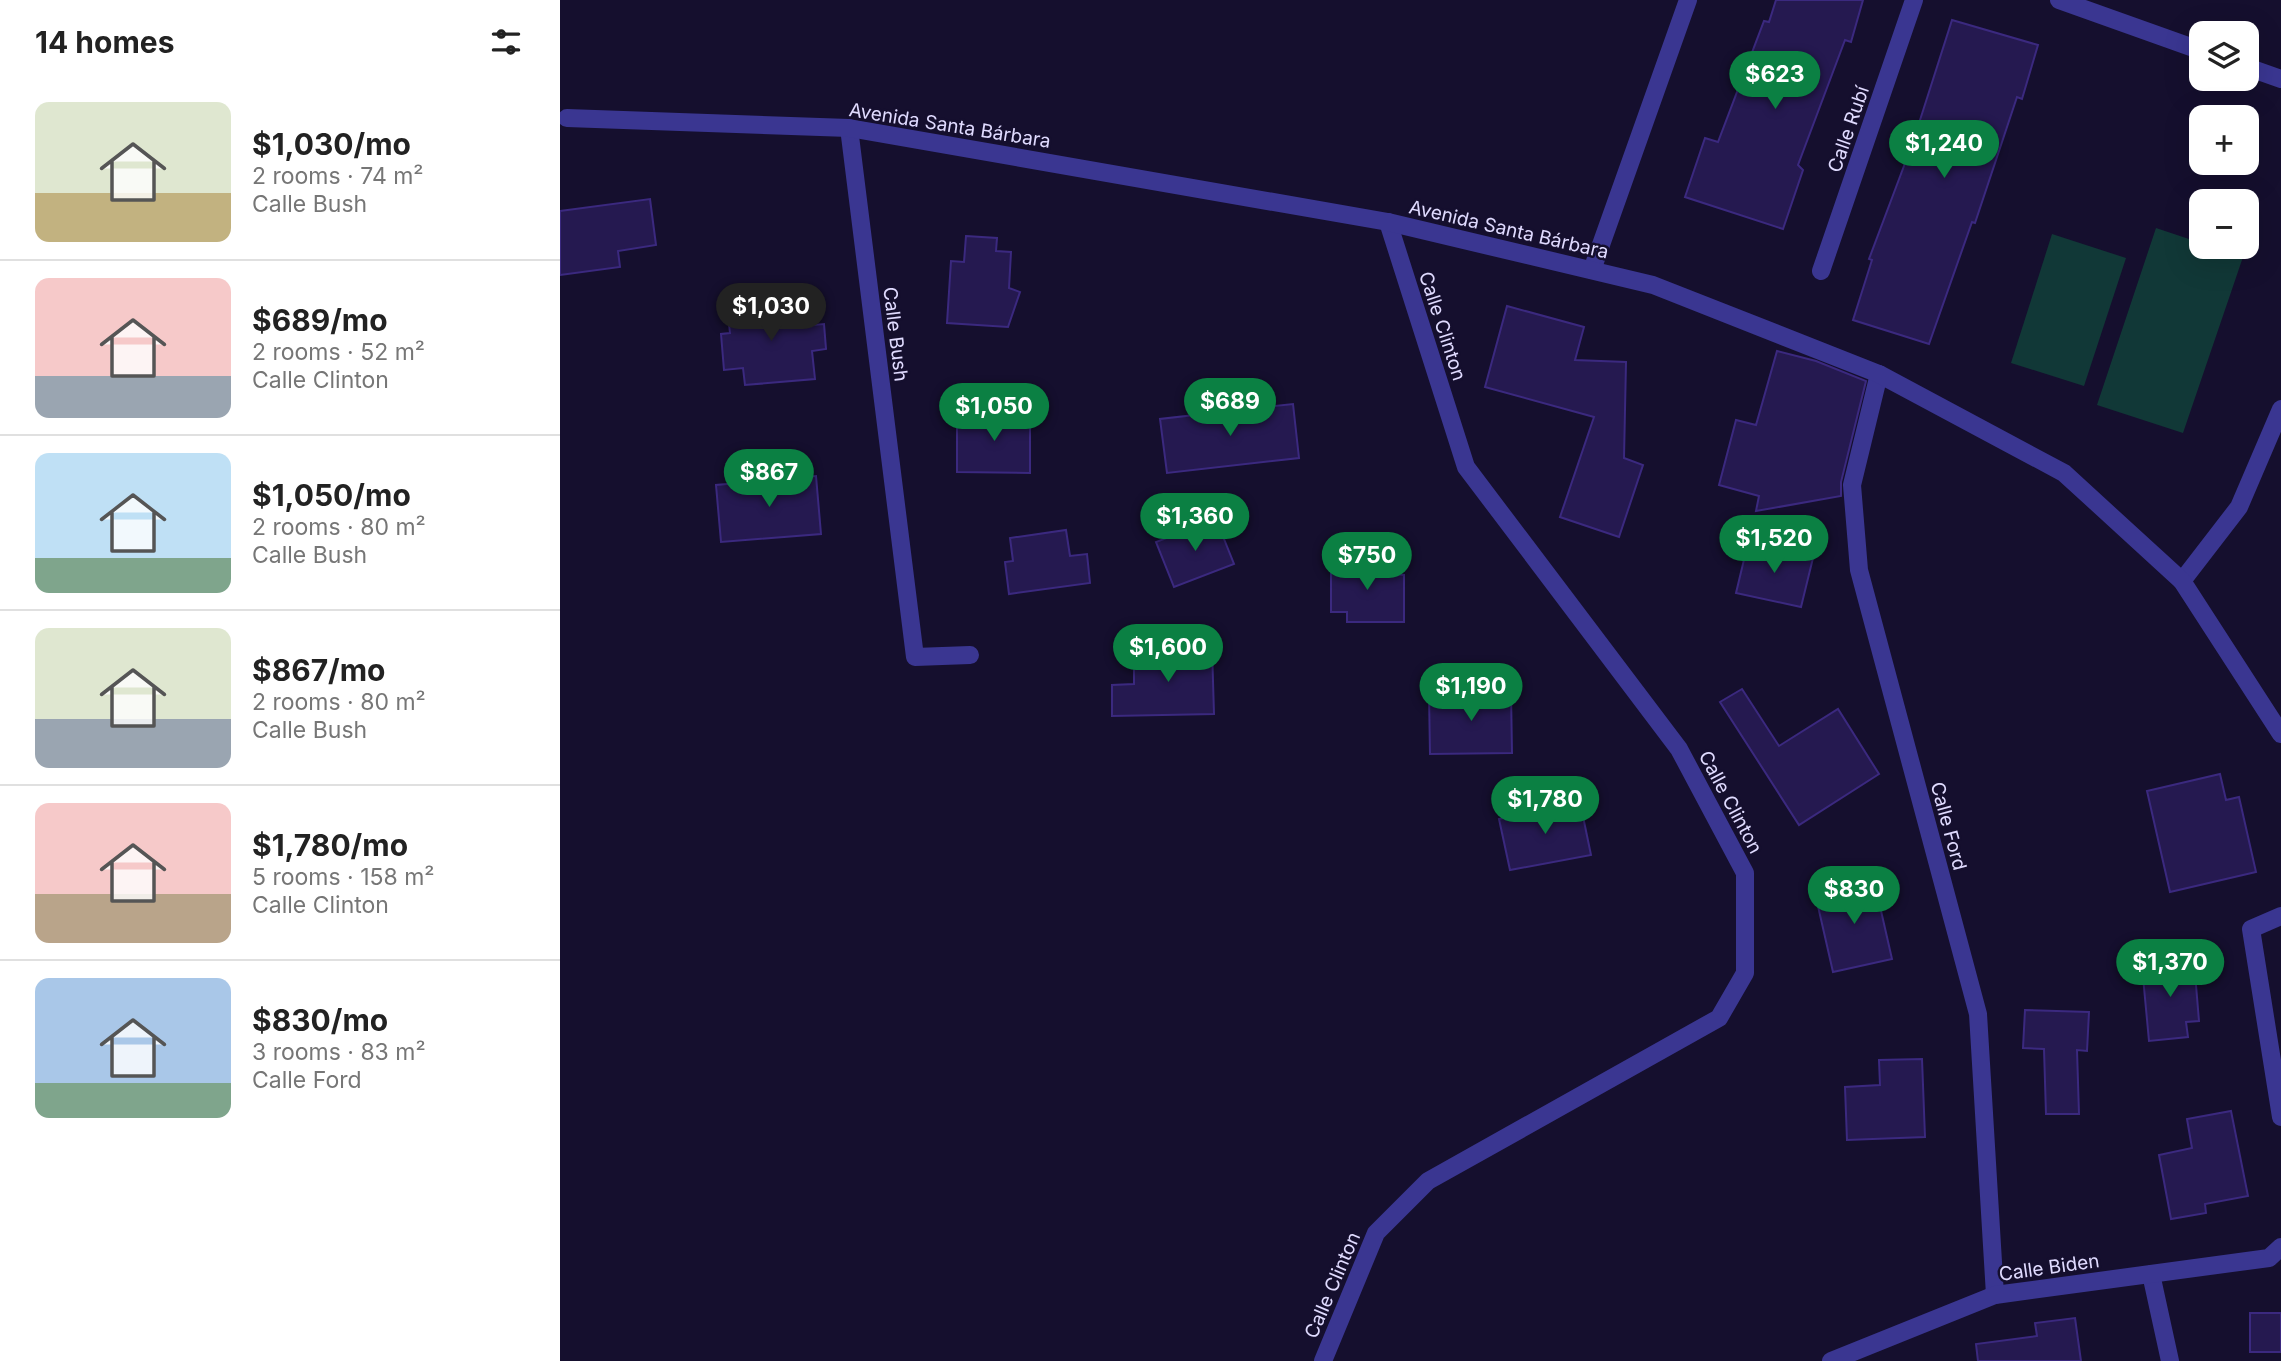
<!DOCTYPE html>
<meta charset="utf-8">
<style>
:root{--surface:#fff;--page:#f6f6f6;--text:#222;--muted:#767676;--line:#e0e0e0;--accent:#0b8043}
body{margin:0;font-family:Inter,sans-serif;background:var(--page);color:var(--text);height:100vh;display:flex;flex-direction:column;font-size:26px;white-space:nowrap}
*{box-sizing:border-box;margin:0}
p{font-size:23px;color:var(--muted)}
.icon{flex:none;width:38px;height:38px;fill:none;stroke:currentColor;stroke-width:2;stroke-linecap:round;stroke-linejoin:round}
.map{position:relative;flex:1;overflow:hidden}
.sheet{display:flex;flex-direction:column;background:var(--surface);width:560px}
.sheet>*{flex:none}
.buttons{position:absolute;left:1629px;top:21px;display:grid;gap:14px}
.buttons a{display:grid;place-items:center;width:70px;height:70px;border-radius:14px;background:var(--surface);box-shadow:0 7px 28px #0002;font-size:35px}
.price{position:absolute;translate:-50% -60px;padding:0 16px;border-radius:24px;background:var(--accent);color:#fff;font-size:23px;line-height:46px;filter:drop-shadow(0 2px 4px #0008)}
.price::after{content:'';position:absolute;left:50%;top:42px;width:21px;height:16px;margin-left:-10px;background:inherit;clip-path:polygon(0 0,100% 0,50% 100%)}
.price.on{background:#222;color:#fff}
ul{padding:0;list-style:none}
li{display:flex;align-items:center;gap:21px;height:175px;padding:0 35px}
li+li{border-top:2px solid var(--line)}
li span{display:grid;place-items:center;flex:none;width:196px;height:140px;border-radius:14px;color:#555}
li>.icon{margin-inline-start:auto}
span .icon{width:84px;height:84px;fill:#fffc;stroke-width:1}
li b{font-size:30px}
h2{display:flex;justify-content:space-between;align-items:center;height:84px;padding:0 35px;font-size:30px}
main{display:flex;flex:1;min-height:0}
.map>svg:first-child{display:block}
</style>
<main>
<section class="sheet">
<h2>14 homes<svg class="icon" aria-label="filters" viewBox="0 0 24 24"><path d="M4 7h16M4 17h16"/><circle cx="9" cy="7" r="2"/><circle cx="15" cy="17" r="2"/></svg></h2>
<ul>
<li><span style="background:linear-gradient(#dfe7d0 65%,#c2b280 0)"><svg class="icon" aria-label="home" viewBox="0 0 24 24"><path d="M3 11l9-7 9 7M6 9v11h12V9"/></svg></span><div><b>$1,030/mo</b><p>2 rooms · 74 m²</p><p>Calle Bush</p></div></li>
<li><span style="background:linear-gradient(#f6c9c9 70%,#9aa5b1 0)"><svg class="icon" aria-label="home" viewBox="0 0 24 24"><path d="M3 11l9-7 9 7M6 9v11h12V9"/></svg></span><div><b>$689/mo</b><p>2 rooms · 52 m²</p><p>Calle Clinton</p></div></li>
<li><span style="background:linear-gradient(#bfe0f5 75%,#7fa58c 0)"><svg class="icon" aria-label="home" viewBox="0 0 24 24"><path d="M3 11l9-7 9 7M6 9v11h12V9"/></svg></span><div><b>$1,050/mo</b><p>2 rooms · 80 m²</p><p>Calle Bush</p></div></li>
<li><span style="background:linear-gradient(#dfe7d0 65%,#9aa5b1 0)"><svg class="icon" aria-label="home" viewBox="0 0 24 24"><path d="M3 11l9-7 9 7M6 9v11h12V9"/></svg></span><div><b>$867/mo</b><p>2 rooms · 80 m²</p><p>Calle Bush</p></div></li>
<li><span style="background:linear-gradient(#f6c9c9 65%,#b9a48a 0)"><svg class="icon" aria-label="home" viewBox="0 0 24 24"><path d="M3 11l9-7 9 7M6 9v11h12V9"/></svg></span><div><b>$1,780/mo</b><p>5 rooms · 158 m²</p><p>Calle Clinton</p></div></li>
<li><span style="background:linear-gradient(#a9c7e8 75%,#7fa58c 0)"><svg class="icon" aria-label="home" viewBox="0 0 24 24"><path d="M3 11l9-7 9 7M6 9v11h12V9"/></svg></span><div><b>$830/mo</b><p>3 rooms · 83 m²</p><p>Calle Ford</p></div></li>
</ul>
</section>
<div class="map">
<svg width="1721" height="1361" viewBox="0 0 1721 1361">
<rect width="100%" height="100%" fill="#150f2e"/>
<!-- green -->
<g fill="#113837">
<path d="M1596 228 1641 243 1642 247H1652L1683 257 1623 433 1537 405Z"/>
<path d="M1492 234 1566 258 1524 386 1451 363Z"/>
</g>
<!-- building -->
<g fill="#251950" stroke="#3b297f" stroke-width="2">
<path d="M1216 0H1303L1291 42 1285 40 1238 165 1243 170 1223 229 1125 197 1145 138 1158 142 1204 21 1209 22Z"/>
<path d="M1392 20 1478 45 1462 99 1457 97 1415 223 1412 222 1369 344 1293 320 1312 260 1309 259 1353 142Z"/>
<path d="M90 199 96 245 58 251 60 267 0 275V211Z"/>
<path d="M406 236 437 238 436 251 451 252 449 288 460 292 448 327 387 323 391 261 404 262Z"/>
<path d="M239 299 242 326 264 324 266 349 252 351 255 379 185 385 183 368 164 370 161 334 170 333 167 306Z"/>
<path d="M947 306 1024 327 1015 360 1066 362 1064 458 1083 465 1059 537 1000 517 1034 417 925 387Z"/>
<path d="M1217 351 1256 361 1306 381 1281 482V496L1196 511 1199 496 1159 485 1176 420 1196 425Z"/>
<path d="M733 404 739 458 607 473 600 419Z"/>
<path d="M397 413 470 414V473L397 472Z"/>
<path d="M256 476 261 534 161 542 156 485Z"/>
<path d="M656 519 674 564 614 587 596 542Z"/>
<path d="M506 530 510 556 527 554 530 583 449 594 445 562 453 561 450 538Z"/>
<path d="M1188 543 1253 558 1241 607 1176 593Z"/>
<path d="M771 562H832V574L844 575V622H787V612H771Z"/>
<path d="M652 648 654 714 552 716V685L574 684V650Z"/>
<path d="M1182 689 1219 746 1278 709 1319 774 1239 825 1160 702Z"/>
<path d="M951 693 952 753 870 754 869 694Z"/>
<path d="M1660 774 1666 800 1679 797 1696 872 1610 892 1587 791Z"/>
<path d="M1020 802 1031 855 950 870 939 819Z"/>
<path d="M1314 880 1332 959 1273 972 1255 893Z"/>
<path d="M1634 961 1639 1021 1626 1022 1628 1037 1589 1041 1582 966Z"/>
<path d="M1465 1010 1529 1012 1527 1051 1517 1050 1519 1114H1486L1484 1049 1463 1048Z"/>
<path d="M1362 1059 1365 1137 1287 1140 1285 1087 1320 1085 1319 1060Z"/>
<path d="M1671 1111 1688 1196 1645 1204 1646 1213 1611 1219 1599 1155 1632 1148 1627 1119Z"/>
<rect x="1690" y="1313" width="31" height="39"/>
<path d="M1515 1318 1521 1361H1418L1416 1344 1477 1336 1475 1323Z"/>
</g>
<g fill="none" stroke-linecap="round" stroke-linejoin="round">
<!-- service -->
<path stroke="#3a3691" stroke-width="18" d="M1032 270 1128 0"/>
<!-- minor -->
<g stroke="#3a3691" stroke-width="18">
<path d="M1499 0 1642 51"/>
<path d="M1687 67 1721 79"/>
<path d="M289 128 355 657 410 655"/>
<path d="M1261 271 1354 0"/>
<path d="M1319 374 1292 485 1299 570 1418 1014 1435 1295"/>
<path d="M1622 581 1679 507 1721 409"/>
<path d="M1721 916 1691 929 1721 1117"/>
<path d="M1591 1274 1610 1361"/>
<path d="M763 1361 816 1233 868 1181 1159 1018 1185 973V873L1119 749 906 467 828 222"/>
<path d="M1271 1361 1435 1295 1709 1258 1721 1247"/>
</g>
<!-- tertiary -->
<path stroke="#3a3691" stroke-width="18" d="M7 118 289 128 828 222 1093 285 1319 374 1504 473 1622 581 1721 734"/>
</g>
<g text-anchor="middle" stroke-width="5" stroke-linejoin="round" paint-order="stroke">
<!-- street labels -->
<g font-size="19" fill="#e0dbff" stroke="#150f2e">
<text transform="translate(390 125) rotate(9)" y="7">Avenida Santa Bárbara</text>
<text transform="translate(1288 129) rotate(-71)" y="7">Calle Rubí</text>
<text transform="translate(949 229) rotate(13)" y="7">Avenida Santa Bárbara</text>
<text transform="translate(883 326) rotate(72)" y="7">Calle Clinton</text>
<text transform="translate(336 334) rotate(83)" y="7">Calle Bush</text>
<text transform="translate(1171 802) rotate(62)" y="7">Calle Clinton</text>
<text transform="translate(1389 826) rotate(75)" y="7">Calle Ford</text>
<text transform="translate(1489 1267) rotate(-8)" y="7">Calle Biden</text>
<text transform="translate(772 1285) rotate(-67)" y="7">Calle Clinton</text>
</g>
</g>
</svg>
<div class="buttons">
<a><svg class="icon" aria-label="layers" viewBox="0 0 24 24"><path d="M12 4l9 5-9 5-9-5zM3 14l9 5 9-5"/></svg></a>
<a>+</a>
<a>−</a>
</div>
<b class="price" style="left:1215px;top:111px">$623</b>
<b class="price" style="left:1384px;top:180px">$1,240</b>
<b class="price on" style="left:211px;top:343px">$1,030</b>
<b class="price" style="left:670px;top:438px">$689</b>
<b class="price" style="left:434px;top:443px">$1,050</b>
<b class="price" style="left:209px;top:509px">$867</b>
<b class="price" style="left:635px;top:553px">$1,360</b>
<b class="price" style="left:1214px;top:575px">$1,520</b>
<b class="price" style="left:807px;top:592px">$750</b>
<b class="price" style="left:608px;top:684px">$1,600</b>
<b class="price" style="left:911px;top:723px">$1,190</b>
<b class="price" style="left:985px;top:836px">$1,780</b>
<b class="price" style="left:1294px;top:926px">$830</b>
<b class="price" style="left:1610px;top:999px">$1,370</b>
</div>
</main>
